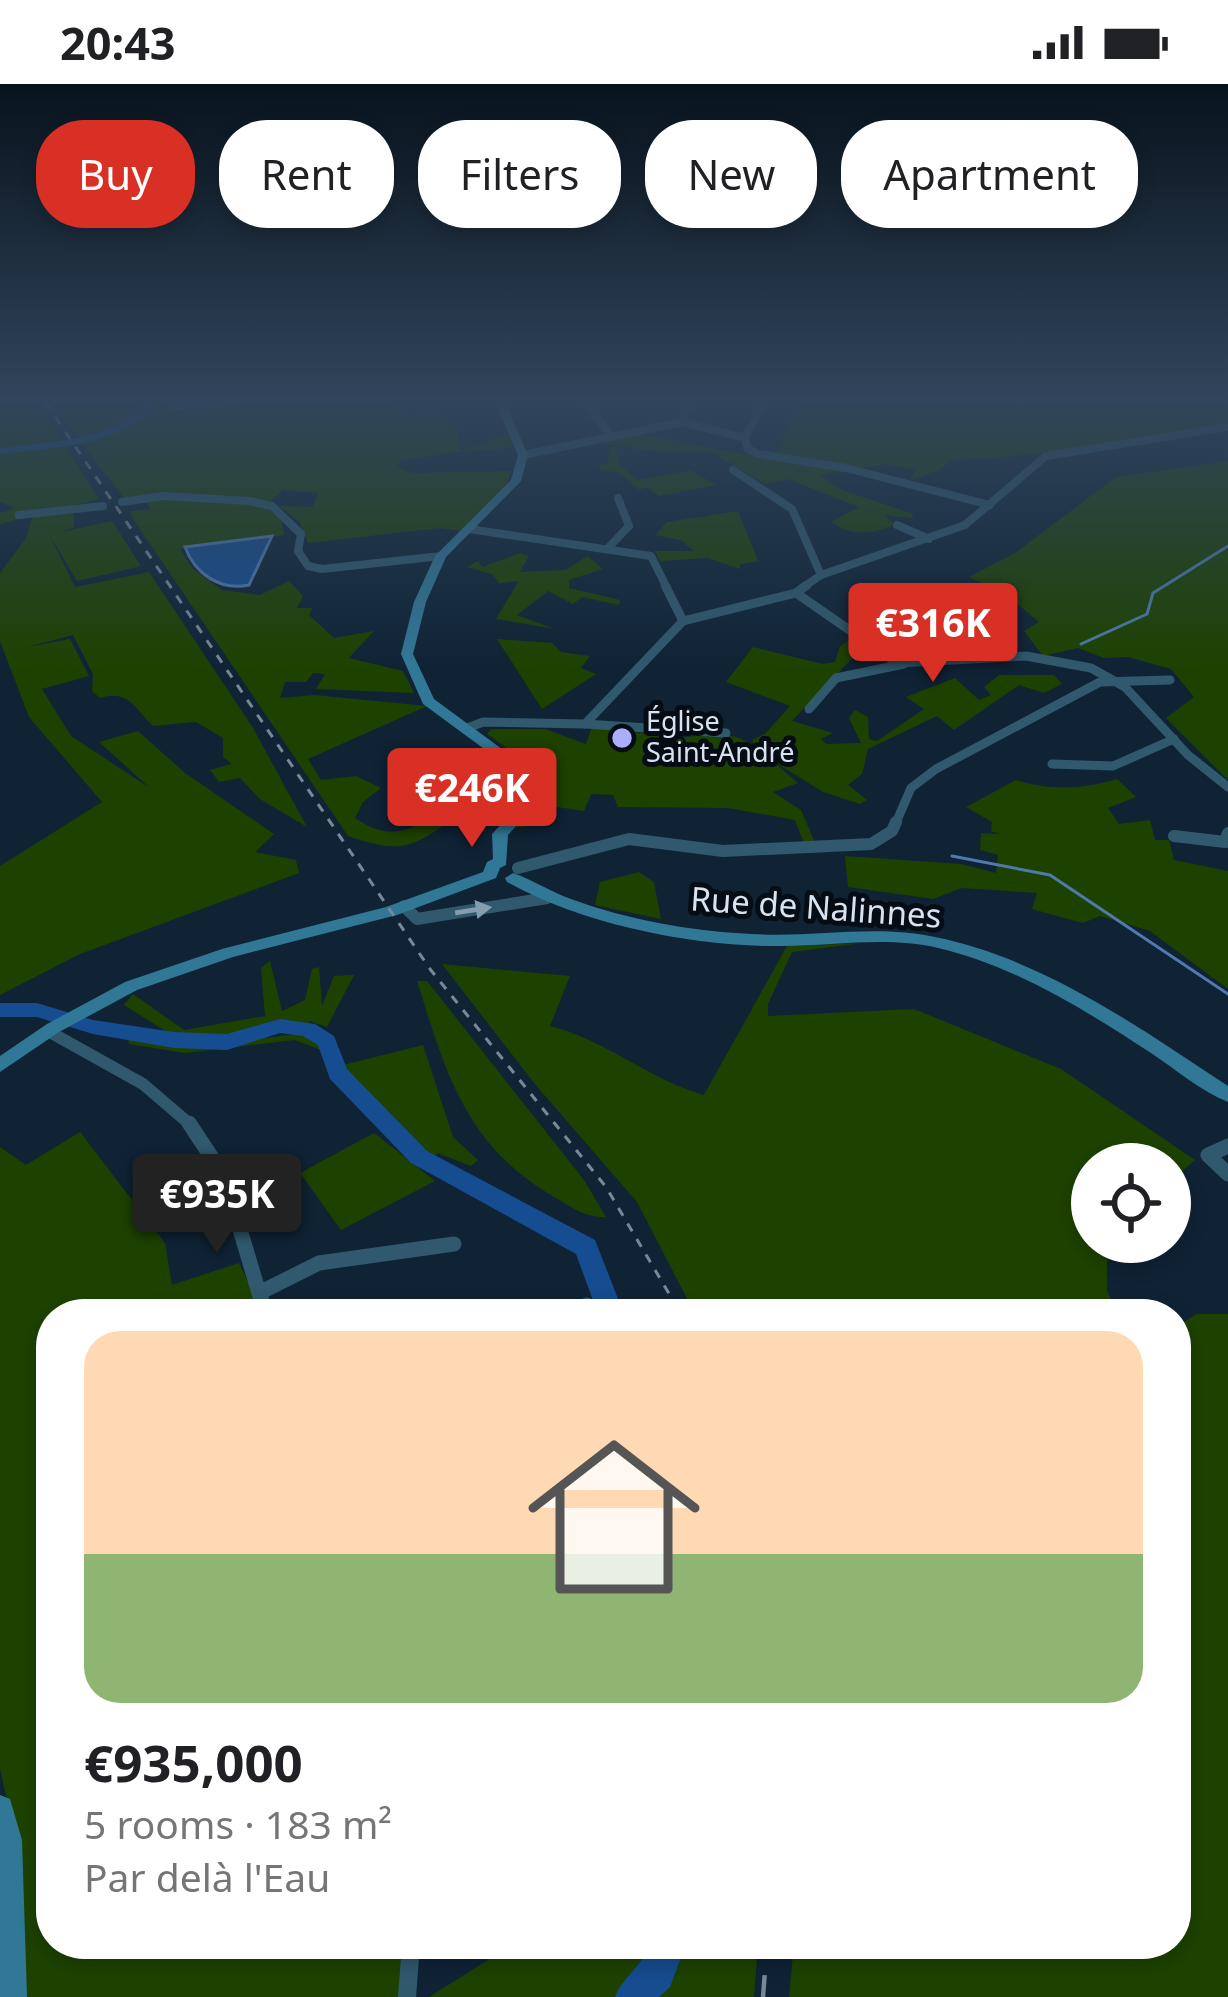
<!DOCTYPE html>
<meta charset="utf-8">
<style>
:root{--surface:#fff;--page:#f2f2f2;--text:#202124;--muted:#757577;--accent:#d93025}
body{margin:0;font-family:"Noto Sans",sans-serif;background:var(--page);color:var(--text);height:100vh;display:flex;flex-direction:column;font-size:45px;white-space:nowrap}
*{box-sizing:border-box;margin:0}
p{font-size:39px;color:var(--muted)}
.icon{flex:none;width:66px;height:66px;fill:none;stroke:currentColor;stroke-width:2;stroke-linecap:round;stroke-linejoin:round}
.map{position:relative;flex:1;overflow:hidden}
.panel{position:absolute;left:36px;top:1215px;width:1155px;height:660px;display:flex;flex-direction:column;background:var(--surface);border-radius:48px;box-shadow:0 6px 18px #0003}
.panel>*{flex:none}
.guide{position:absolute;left:36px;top:36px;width:1158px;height:108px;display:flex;gap:24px}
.controls{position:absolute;left:1071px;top:1059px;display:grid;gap:24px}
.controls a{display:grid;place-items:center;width:120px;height:120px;border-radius:50%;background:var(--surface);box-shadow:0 6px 18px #0003;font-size:60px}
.price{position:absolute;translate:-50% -102px;padding:0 27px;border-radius:12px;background:var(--accent);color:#fff;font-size:39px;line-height:78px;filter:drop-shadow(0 3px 6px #0008)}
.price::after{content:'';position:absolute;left:50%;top:72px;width:36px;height:27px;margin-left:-18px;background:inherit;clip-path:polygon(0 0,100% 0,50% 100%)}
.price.on{background:#222;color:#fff}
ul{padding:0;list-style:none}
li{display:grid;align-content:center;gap:24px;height:636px;padding:0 48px}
li span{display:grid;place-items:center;height:372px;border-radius:36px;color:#555}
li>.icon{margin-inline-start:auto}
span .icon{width:216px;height:216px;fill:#fffc;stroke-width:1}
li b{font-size:51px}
.tag{padding:0 42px;border-radius:48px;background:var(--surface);box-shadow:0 6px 18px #0003;font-size:42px;line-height:108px}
.tag.on{background:var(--accent);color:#fff}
.status{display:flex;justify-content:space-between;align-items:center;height:84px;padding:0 60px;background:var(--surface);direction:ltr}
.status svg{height:33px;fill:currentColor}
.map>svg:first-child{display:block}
</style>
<div class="status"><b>20:43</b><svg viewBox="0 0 49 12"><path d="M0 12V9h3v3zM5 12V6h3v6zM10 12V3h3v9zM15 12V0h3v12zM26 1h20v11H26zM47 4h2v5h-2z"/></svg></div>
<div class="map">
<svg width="1228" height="1913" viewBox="0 0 1228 1913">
<rect width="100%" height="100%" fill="#0f2335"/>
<!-- green -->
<g fill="#1d4200">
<path d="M0 318H37L99 415 0 440V429L15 424 0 418Z"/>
<path d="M50 318 394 319 404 332 435 330 458 346 461 367 509 349 512 364C477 365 438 371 402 376L397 382 412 389 511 387 506 403 463 447 440 444 308 459 299 437 279 422 313 423 318 409 283 406 267 420 124 414Z"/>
<path d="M796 318H1228V342L1033 371 951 376 940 386 911 396 915 386 887 380 820 391 839 405 913 430 912 434 884 431 894 440C873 451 852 452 831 438L859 423 788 395 765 400 710 367H656L598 359 641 350 754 372 778 368Z"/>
<path d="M615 362 620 381 638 396 691 386 716 401 659 412 647 403 639 406 619 388 601 387 599 381 608 379 609 363Z"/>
<path d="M1228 377V696L1166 634 1194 613 1171 585 1128 573 1104 574 1078 564 1043 572 1024 547 1039 538 1005 510 969 493 1015 469 1116 393Z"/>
<path d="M173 414 264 422 281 434 284 451 180 465 193 485 222 506 260 511 289 497 303 512 297 524H312L309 531 334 554 374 547 349 574 403 587 414 609 316 605 325 590 313 589 306 598H285L280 614 314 611 427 622 308 675 321 696 356 692 381 704 363 718 355 734C389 757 410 749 441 725L455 733C412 765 401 770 348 752L133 435 130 427 150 425 145 416Z"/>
<path d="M738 427 758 477 740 480V485L708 474 660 477 655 467H694L681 456 655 451 667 438Z"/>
<path d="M74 428V443L61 448 112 437 141 482 77 497 49 450 75 503 149 488 253 644 307 743 260 715 240 694 219 698 210 686 232 680 223 673V654L196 638 153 642C135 625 129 605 100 614L92 607 93 590 73 551 27 563 70 555 89 592 42 605 71 652 150 704 99 658 138 647 185 689 274 750 255 768 296 776 299 789 80 870 0 911V782L102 718 29 633 0 557V489L26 454 33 431Z"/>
<path d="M520 469 529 472 520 488 566 486 587 472 603 485 569 496V504L620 516 619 521 582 513 573 520 548 507 517 531 555 545 496 535 519 497 499 499 492 490 467 483 478 477 482 483Z"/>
<path d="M853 554 863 563 792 637 833 649 821 655 826 660 861 659 849 634 855 626 868 633 869 655 877 657 924 625 906 613 955 594 979 616 991 611 984 603 999 591H1054L1062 600 1044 609 1019 601 954 646 937 632 868 665 862 690 848 701 867 716 860 720 823 708 770 675 798 699 773 708 801 726 816 761 804 759 795 736 728 724 618 723 613 711 591 710 584 727 543 721 529 742 515 744 553 706 552 696 487 650 491 645H545L586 660 592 643C618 644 643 650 667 653 697 657 726 639 757 665L752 656 766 649 790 622 726 598 753 563 823 580 835 578 840 562Z"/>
<path d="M497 555 552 559 561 568 590 572 581 584 596 590 542 625Z"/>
<path d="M1117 695 1136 713 1108 724 1119 740 1150 736 1155 756H1169L1174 776 1228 787V905L1150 847 1100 832 1083 839 1032 825 1037 809 962 804 933 815 848 803 845 772 961 780 996 789 998 771 980 766 981 749 1000 750 991 747 992 738 966 723 1016 696C1049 707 1084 705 1117 695Z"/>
<path d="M639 788 654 798 661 835 595 821 600 798Z"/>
<path d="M863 859 792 868 768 920V932L914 925 1061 985 1195 1076 1170 1098V1080H1092V1158H1107V1206L1117 1230H695L637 1118 534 999 442 880 570 892 550 942C606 956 648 995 704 1011L787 862Z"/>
<path d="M270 877 282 927 305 916 312 885 319 883 322 922 334 892 354 891 327 943 309 937 307 947 175 953 124 921 133 910 184 946 265 932 261 884Z"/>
<path d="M417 897H427L584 1096 606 1133C585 1134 572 1123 554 1113 465 1061 446 989 417 897Z"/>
<path d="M298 950 325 961 321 966 295 956 185 969 129 960 128 955 195 962Z"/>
<path d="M423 961 453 1053 478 1076 471 1082 438 1069 432 1075 364 1011 343 981Z"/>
<path d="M80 1048 165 1159 172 1201 239 1179 264 1230H51V1860H403L400 1913H20L19 1770 0 1685V1063L26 1081Z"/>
<path d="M374 1049 435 1097 341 1146 300 1089Z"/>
<path d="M1196 1230H1228V1913H789L794 1860H1176V1244Z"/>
<path d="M494 1860H758L754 1913H429L496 1871Z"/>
</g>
<!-- water -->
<path fill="#164c90" stroke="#5079ad" stroke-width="3" d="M272 452 249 501C220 507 195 490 185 463Z"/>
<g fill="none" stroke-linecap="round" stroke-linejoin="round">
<!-- stream -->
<g stroke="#5079ad" stroke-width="3">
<path d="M171 325 241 318"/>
<path d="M1081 560 1147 530 1153 509 1228 462"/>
<path d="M952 772 1050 791 1228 910"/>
</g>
<!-- river -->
<g fill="#164c90" fill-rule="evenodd">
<path d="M148 318H158C120 364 55 363 0 370V364C51 357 111 358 148 318Z"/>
<path d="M0 919H37L93 936 174 948 227 950 280 935 315 940 334 952 347 985 427 1067 595 1156 624 1230H598L576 1170 411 1079 330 995 318 961 303 952 280 949 227 966 174 964 93 950 37 933H0Z"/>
<path d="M650 1860H686L670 1903 659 1913H615C624 1891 642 1883 650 1860Z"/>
</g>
<!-- street-far4 -->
<g stroke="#30596d" stroke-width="8">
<path d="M585 318 612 353"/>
<path d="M682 338 689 318"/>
<path d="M745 354 747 364 758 370 846 384 990 421"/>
<path d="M745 354 763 318"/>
<path d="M523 371 682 338 745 354"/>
<path d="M733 386 792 425 821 491"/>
<path d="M122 418 163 412 249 417 272 422 301 450 298 467 308 482 322 485 441 472"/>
<path d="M19 431 103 422"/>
<path d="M897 441 929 455"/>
<path d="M469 445 651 472 667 504"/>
<path d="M609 463 629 442 618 414"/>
<path d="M802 504 821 491 965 441 1046 372 1228 343"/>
</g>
<!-- street-far3 -->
<g stroke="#30596d" stroke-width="9">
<path d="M665 501 683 537"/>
<path d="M796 509 897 579 1026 572 1091 584 1125 603 1188 671 1228 703"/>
<path d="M809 625 836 594 904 580"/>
<path d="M585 640 726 649"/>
<path d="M465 645 483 638 585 640 683 537 796 509 807 501"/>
<path d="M1052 680 1113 682 1174 655"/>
<path d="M895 741 911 704 936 685 1100 598 1170 596"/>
</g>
<!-- street-far2 -->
<g stroke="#30596d" stroke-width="12">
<path d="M1174 752 1225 758 1228 749"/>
<path d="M518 784 629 755 723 767 871 760 892 747 896 738"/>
<path d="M404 822 417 835 547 814"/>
<path d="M48 947 143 1000 192 1042"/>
</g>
<!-- street-far1 -->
<g stroke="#30596d" stroke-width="15">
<path d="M189 1039 224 1092 259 1209 319 1179 454 1160"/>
<path d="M1228 1062 1208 1071 1228 1090"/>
<path d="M259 1209 267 1230"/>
<path d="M587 1221 588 1230"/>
</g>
<!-- street -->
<path stroke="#30596d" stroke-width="18" d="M407 1913 411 1860"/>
<!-- secondary -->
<g fill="#317897" fill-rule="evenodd">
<path d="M495 318H505L528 371 521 397 446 473 426 518 413 570 434 615 552 702 508 751 506 781 500 784 496 794 397 831 233 873 137 906 59 948 0 988V972L47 940 125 898 222 865 386 823 483 788 487 778 493 775 492 750 536 703 423 620 401 570 414 518 435 472 511 396 518 371Z"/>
<path d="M513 789C533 796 551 808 571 815 628 836 691 847 751 850 813 854 874 840 935 853 1043 875 1137 942 1228 1002V1018C1201 1007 1175 985 1151 969 1085 926 1015 882 938 864 886 852 834 862 782 862 694 863 584 841 507 798L505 794Z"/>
<path d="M0 1711 10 1715 22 1756 27 1913H0Z"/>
</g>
<!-- rail-far1 -->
<path stroke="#798898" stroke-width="3" stroke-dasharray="9 9" stroke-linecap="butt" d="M45 318 430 885 606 1103 681 1230"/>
<!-- rail -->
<path stroke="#798898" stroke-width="4.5" stroke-dasharray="22 22" stroke-linecap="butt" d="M763 1913 767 1860"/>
</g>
<!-- one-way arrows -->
<defs><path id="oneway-solid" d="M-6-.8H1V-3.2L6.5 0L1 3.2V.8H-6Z" transform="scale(3)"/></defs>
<use fill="#849eae" href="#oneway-solid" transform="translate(473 826) rotate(-9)"/>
<!-- sky -->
<linearGradient id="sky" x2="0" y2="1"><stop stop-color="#08131d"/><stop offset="0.54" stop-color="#31455c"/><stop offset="1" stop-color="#31455c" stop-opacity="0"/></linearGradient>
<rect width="1228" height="585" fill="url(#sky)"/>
<!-- markers -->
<circle fill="#abaffb" stroke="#050c14" stroke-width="4.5" cx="622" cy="654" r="12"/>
<g text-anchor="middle" stroke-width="10" stroke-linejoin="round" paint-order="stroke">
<!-- far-poi labels -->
<g font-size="27" fill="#d7e3f0" stroke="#050c14" text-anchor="start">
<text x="646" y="647">Église<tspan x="646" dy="31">Saint-André</tspan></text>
</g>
<!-- street labels -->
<g font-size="33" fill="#d7e3f0" stroke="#050c14">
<text transform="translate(816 823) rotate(4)" y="12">Rue de Nalinnes</text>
</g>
</g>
</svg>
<div class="controls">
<a><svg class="icon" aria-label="locate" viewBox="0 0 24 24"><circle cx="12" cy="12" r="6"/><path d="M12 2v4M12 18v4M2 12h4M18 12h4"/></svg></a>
</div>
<b class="price" style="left:933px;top:601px">€316K</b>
<b class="price" style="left:472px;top:766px">€246K</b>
<b class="price on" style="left:217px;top:1172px">€935K</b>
<div class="guide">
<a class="tag on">Buy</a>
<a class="tag">Rent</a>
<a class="tag">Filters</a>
<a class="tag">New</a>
<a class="tag">Apartment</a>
</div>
<section class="panel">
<ul>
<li><span style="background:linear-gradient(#ffd9b3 60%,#8fb573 0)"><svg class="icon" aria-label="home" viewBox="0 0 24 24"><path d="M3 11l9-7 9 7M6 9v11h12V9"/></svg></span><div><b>€935,000</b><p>5 rooms · 183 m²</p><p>Par delà l'Eau</p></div></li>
</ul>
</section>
</div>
